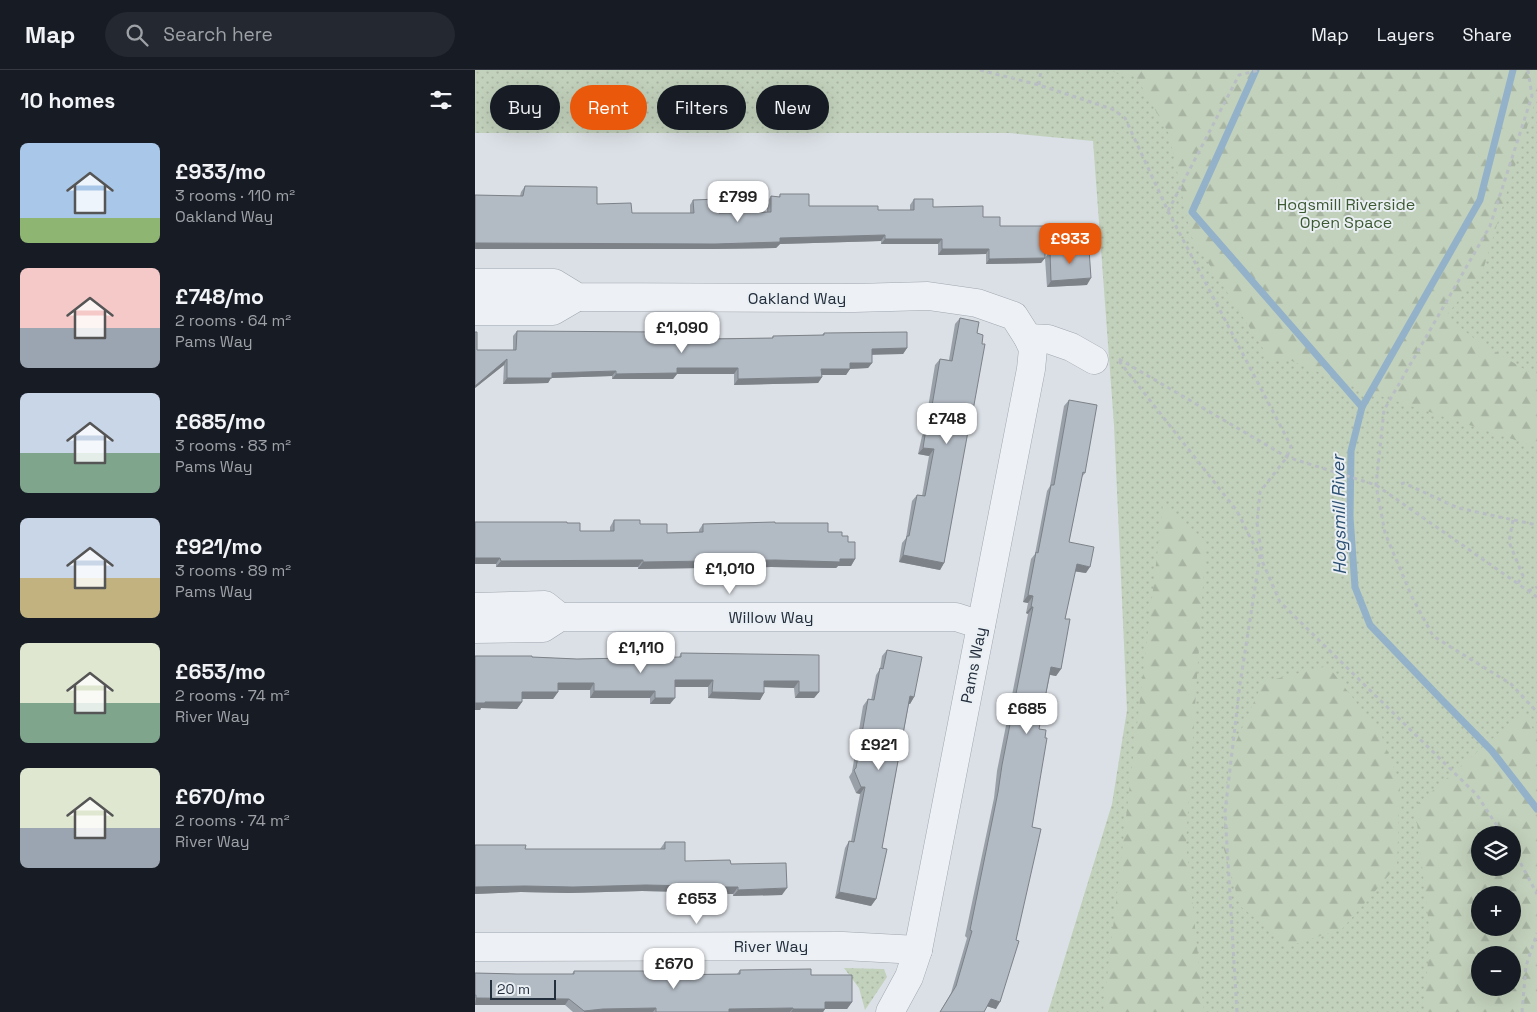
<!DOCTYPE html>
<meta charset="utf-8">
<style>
:root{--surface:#171b24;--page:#242831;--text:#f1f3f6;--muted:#9ea1a6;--line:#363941;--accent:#ea580c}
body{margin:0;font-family:"Space Grotesk",sans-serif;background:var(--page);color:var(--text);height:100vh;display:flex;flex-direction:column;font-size:19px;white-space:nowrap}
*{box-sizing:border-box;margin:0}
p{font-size:16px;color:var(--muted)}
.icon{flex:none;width:28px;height:28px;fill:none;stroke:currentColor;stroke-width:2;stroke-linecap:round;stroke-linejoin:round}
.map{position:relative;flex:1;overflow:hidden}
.sheet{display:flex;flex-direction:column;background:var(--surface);width:475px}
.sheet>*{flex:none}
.top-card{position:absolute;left:15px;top:15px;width:475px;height:45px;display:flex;gap:10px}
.controls{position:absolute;left:996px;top:756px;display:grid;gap:10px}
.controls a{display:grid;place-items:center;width:50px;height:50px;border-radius:50%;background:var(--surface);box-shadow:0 5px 20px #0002;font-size:25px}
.scale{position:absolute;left:15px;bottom:12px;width:66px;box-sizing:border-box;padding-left:5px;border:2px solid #242f3d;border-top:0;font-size:14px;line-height:18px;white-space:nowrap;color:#242f3d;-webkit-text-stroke:4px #eaeff4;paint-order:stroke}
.price{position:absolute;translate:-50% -42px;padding:0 11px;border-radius:10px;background:#fff;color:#222;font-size:16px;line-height:32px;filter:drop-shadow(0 1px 2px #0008)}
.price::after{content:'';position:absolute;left:50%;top:30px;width:15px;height:11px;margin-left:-8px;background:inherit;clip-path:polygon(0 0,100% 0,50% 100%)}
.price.active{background:var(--accent);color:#fff}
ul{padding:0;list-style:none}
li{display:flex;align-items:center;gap:15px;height:125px;padding:0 20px}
li span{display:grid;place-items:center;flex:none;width:140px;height:100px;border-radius:8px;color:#555}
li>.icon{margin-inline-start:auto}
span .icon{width:60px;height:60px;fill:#fffc;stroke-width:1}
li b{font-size:21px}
h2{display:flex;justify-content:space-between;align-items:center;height:60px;padding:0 20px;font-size:21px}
.tag{padding:0 18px;border-radius:22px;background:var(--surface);box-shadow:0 5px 20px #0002;font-size:18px;line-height:45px}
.tag.active{background:var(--accent);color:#fff}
header{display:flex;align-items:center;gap:30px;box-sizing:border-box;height:70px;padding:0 25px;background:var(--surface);border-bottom:1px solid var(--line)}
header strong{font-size:24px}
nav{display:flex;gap:28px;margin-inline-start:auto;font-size:18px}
.search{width:350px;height:45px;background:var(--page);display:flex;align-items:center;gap:12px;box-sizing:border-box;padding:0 18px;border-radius:28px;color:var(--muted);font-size:19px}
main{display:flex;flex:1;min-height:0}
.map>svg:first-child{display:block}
</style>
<header>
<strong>Map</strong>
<div class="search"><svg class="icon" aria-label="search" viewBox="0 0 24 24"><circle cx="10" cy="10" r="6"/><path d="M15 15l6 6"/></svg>Search here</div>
<nav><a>Map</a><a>Layers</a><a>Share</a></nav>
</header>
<main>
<section class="sheet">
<h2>10 homes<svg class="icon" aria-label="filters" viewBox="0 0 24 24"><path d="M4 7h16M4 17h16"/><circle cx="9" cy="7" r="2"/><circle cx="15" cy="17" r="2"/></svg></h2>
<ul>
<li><span style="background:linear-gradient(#a9c7e8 75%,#8fb573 0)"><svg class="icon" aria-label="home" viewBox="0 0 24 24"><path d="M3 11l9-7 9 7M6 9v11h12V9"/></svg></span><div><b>£933/mo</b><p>3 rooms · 110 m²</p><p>Oakland Way</p></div></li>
<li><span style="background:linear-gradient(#f6c9c9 60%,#9aa5b1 0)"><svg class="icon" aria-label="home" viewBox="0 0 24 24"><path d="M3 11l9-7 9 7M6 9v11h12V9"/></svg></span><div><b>£748/mo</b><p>2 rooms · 64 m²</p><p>Pams Way</p></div></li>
<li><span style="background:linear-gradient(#c9d6e8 60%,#7fa58c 0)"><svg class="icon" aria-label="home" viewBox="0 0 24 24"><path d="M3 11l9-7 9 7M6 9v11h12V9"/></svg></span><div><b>£685/mo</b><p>3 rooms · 83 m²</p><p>Pams Way</p></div></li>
<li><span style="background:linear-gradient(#c9d6e8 60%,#c2b280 0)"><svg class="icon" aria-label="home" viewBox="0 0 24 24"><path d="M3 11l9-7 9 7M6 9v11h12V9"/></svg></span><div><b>£921/mo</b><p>3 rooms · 89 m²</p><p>Pams Way</p></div></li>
<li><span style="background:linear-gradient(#dfe7d0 60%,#7fa58c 0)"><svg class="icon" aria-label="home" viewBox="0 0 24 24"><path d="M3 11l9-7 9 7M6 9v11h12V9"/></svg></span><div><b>£653/mo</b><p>2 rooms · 74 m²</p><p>River Way</p></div></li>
<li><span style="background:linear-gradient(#dfe7d0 60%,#9aa5b1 0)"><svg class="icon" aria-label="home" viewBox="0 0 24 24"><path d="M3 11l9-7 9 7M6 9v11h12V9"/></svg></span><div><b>£670/mo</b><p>2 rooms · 74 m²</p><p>River Way</p></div></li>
</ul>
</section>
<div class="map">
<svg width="1062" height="942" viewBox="0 0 1062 942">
<defs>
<pattern id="grass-dots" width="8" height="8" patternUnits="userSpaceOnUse" patternTransform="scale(1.25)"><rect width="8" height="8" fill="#c2d1bb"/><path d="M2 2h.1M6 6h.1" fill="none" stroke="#a7b4a2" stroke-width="1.8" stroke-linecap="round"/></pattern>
<pattern id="forest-firs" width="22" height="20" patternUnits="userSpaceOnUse" patternTransform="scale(1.25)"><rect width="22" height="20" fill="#c2d1bb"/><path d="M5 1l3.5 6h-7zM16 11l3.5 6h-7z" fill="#a7b4a2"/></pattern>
</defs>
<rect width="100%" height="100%" fill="#dbe0e6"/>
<!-- grass -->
<g fill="url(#grass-dots)" fill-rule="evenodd">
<path d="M0 0H1062V942H573L637 734 652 640 639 355 618 71 534 63H0ZM1005 765H1038V798H1005ZM1005 825H1038V858H1005ZM1005 885H1038V918H1005Z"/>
<path d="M369 898 409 899 412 907 390 940 384 918Z"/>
</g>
<!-- forest -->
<g fill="url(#forest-firs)" fill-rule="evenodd">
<path d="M624 0H1062V25L1008 200 971 246 1001 270 1062 307V377L884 319 812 289 796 291 716 166 694 64 660 5Z"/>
<path d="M688 435 731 471 711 772 729 942H628Z"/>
<path d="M853 596 906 664 925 714 922 796 867 859 814 876 765 836 748 776 754 687 788 612Z"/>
<path d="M1048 642 1062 666V942H949L955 864 940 736ZM1005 765H1038V798H1005ZM1005 825H1038V858H1005ZM1005 885H1038V918H1005Z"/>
</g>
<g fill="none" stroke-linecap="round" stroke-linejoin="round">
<!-- stream -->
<g stroke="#93b1c9" stroke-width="7">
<path d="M781 0 717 142 887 337"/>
<path d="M1038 0 1005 130 887 337 876 381 875 447 880 517 895 555 967 630 1017 681 1062 739"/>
</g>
<defs>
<g id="minor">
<path d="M0 213H79L102 227 379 228 453 226 502 233 539 246 553 268 558 279 556 299 443 880 434 907 415 942"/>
<path d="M0 241H78L102 227"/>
<path d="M553 268 573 269 596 277 619 290"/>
<path d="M0 537 70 535 85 547"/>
<path d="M0 559 68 558 85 547H481L506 555"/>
<path d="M0 877 368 876 443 880"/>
</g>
</defs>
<!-- minor casing -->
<use href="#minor" stroke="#a0a7b0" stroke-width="29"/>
<!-- path -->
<g stroke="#b9bec4" stroke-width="3" stroke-dasharray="4 4" stroke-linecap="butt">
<path d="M505 0 564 15 637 39 650 48 693 141 816 376 812 387 785 422 782 453 788 493"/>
<path d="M1053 0 1057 26 1015 156 909 340 901 415 910 463 937 527 958 566 1036 614 1062 642"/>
<path d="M564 15 566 0"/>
<path d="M693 141 764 5 784 0"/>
<path d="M644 289 812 387 901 415 1062 527"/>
<path d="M644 291 762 441 788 493 805 532 1002 725 1028 765"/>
<path d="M926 414 929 413 983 438 1062 455"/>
<path d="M1038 450 1034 472 1048 506 1042 514"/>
<path d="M1053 521 1062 517"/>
<path d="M1038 779 1062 824"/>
<path d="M762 942 750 742 765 614 785 486"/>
<path d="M1047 942 1051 896 1062 863"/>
</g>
<!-- minor -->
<use href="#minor" stroke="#edf0f4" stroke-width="28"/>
</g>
<!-- wall -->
<g fill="#99a0a8">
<path d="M50 116 157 143H215V135L218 130 244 143 292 142V132L296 126 304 127 305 124 334 136 403 140H435V135L439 129 458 137 508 147 525 156 570 188 575 181 612 215 572 217 570 188 566 193 511 194V184L463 185V174H406V171L305 174 301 178 237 179H0V125L45 126 46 122Z"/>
<path d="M485 248 502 263 507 274 495 357 493 359 469 493 465 500 424 492 427 473 431 468 437 431 442 425 447 426 454 386 443 384 447 366 449 362 460 295 465 289 474 290 480 254Z"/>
<path d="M42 261 186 269 297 268 298 266 347 265 349 263 432 278 428 284H397V293L393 298 375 299 371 305H347V307L343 313 259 315V304H202L198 309H137V306L76 308 73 313 28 314 29 295 0 318V262L2 280H38V266Z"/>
<path d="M594 330 610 403 607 407 594 472 611 503 600 501 590 549 586 599 581 606 575 605 564 659 521 939 512 936 509 942H465L476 923 492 868 490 866 519 728 522 701 553 544 551 543 553 533 548 532 556 489 560 484 572 421 575 416 589 336Z"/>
<path d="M139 450 165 454 192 463 224 462V460L228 454 300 453 353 462 367 466 373 472 380 489 376 496H363L361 498 296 497 163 499V497H21V494H0V452L92 453 105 461H135V457Z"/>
<path d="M412 580 439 627 435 634 434 633 407 778 401 829 396 836 360 828 370 778 374 771H376L385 724 381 723 374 707 377 702 388 636 393 629 396 630 401 605 405 599 407 586Z"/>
<path d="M206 583 344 585V622L339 628H320L319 618 289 617V623L285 630 233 628V617H200L195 634H175V628H115V620H83V622L78 629H47V632L42 639 6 638 5 640H0L57 587 102 589 204 587Z"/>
<path d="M190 772 210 791 256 794 307 825 258 826V824H213V822L167 821 94 823 46 822 0 824V775L50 779H185Z"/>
<path d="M265 900 336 905 377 932 372 939H350L348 942H98L90 935H0V903L42 904H97L99 901 170 905 262 904Z"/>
</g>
<!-- shaded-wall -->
<g fill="#7d8288">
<path d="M410 165 406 171 305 174 301 178 237 179H0V173L305 168Z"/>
<path d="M410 169H467L463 174H406Z"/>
<path d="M467 179H514L511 184 463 185Z"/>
<path d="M570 188 566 193 511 194 514 189Z"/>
<path d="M616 208 612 215 572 217 576 211Z"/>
<path d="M432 278 428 284 393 285 397 279Z"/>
<path d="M32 289 29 295 0 318V316Z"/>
<path d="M375 293H397L393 298 371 299Z"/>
<path d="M202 298H263L259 304H202L198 309H137L141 304Z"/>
<path d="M346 299H375L371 305H342Z"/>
<path d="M141 301 137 306 76 308 73 313 28 314 32 308 77 303Z"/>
<path d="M347 307 343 313 259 315 263 309Z"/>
<path d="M448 378 459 379 454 386 443 384Z"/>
<path d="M428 485 469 493 465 500 424 492Z"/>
<path d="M0 488H25L21 494H0Z"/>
<path d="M365 489H380L376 496H363L361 498 296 497 163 499 168 492Z"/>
<path d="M139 490H168L163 497H21L26 491Z"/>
<path d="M602 494 615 497 611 503 597 501Z"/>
<path d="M553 525 558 526 553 533 548 532Z"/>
<path d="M556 537H558L553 544 551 543Z"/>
<path d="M576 597 586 599 581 606 572 604Z"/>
<path d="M200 610H238L233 617H195Z"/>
<path d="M289 611H324L319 618 285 617Z"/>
<path d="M83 613H119L115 620H78Z"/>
<path d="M119 621H180L175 628H115Z"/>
<path d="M47 622H83L78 629H42Z"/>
<path d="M237 622 289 623 285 630 233 628Z"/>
<path d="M324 622H344L339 628H320Z"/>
<path d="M435 626 439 627 435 634 431 633Z"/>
<path d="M180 628H200L195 634H175Z"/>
<path d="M10 632H47L42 639 6 638 5 640H0V633Z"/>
<path d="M386 717H390L385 724 381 723Z"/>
<path d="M171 815 217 816 213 822 167 821 94 823 46 822 0 824V817L50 816Z"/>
<path d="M217 817H263L258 824H213Z"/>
<path d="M312 818 307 825 258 826 263 820Z"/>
<path d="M364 822 401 829 396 836 360 828Z"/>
<path d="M1 928 94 929 90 935H0Z"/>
<path d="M516 929 525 932 521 939 511 936Z"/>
<path d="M350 932H377L372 939H346Z"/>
<path d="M181 938 178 942H109V941L128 939Z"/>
<path d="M318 938 315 942H252L254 939Z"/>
<path d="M318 939H350L348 942H316Z"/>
</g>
<!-- building -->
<g fill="#b2bac3" stroke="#7d8288">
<path d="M50 116 122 117V134L156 133 157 143H219L218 130 244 129V143L296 142V126L305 127V124H334V136H403V140H439V129H458V137L508 136V147H525V156H570V188L514 189V179H467V169H410V165L305 168V172L240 174 0 173V125L48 126Z"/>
<path d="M614 179 616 208 576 211 575 181Z"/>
<path d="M485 248 504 252 502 263 508 265 507 274H510L495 357 494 356 469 493 428 485 432 466H434L442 425 450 426 459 379 448 378 451 359H453L465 289 477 291Z"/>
<path d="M42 261 186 262V269L235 267V269L298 268V266L349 265V263L432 262V278L397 279V293H375V299H346L347 307 263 309V298H202V303L141 304V301L77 303V308H32V289L0 316V262H2V280H41Z"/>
<path d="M594 330 622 335 610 403 608 402 594 472 619 477 615 497 602 494 590 549H595L586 599 576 597 564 659 571 660 570 668H572L557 757 566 759 541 870 544 871 525 932 516 929 509 942H465L481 916 497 861 495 860 523 722 527 695 558 537H556L558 526 553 525 561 482 563 483 576 415H579Z"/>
<path d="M139 450H165V454H192V463L228 462V454L300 452V453H353V462H367V466H373V472H380V489H365V492L300 490 168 492V490L26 491 25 488H0V452H92V453H105V461H139Z"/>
<path d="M412 580 447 587 439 627 435 626 407 778 412 779 401 829 364 822 374 771 379 772 390 717H386L379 700 381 698 393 629 399 630 405 598 408 599Z"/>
<path d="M206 583 344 585V622H324V611H289V623L237 622 238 610H200V628H180V621H119V613H83V622H47V632H10V633H0V586H57V587L102 589 206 587Z"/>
<path d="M190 772H210V791L255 790 256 794 311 793 312 818 263 820V817H217V816L171 815 98 817 50 816 0 817V775H51L50 779H190Z"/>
<path d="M336 899V905H377V932H350V939H318V938L254 939V942H181V938L128 939 109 941 94 929 1 928V925H0V903L42 904H99V901H170V905L265 904V900Z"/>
</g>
<g text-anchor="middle" stroke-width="4" stroke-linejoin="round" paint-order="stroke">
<!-- park labels -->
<g font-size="16" fill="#3c5931" stroke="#eaeff4">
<text x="871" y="140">Hogsmill Riverside<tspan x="871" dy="18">Open Space</tspan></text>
</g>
<!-- street labels -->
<g font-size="16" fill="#242f3d" stroke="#eaeff4">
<text x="322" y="234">Oakland Way</text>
<text x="296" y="553">Willow Way</text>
<text transform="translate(498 595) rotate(-79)" y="6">Pams Way</text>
<text x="296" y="882">River Way</text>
</g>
<!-- water labels -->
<g font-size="18" font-style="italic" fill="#2d5172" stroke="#eaeff4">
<text transform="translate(864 445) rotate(-91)" y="6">Hogsmill River</text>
</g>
</g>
</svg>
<div class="controls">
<a><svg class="icon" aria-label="layers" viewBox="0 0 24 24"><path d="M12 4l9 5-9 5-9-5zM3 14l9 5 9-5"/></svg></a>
<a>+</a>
<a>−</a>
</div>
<div class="scale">20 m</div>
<b class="price" style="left:263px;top:153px">£799</b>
<b class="price active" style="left:595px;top:195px">£933</b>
<b class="price" style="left:207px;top:284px">£1,090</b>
<b class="price" style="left:472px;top:375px">£748</b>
<b class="price" style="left:255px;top:525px">£1,010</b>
<b class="price" style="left:166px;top:604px">£1,110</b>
<b class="price" style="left:552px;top:665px">£685</b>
<b class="price" style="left:404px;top:701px">£921</b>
<b class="price" style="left:222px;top:855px">£653</b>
<b class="price" style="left:199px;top:920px">£670</b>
<div class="top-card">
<a class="tag">Buy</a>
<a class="tag active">Rent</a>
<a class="tag">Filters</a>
<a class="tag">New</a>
</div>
</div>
</main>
